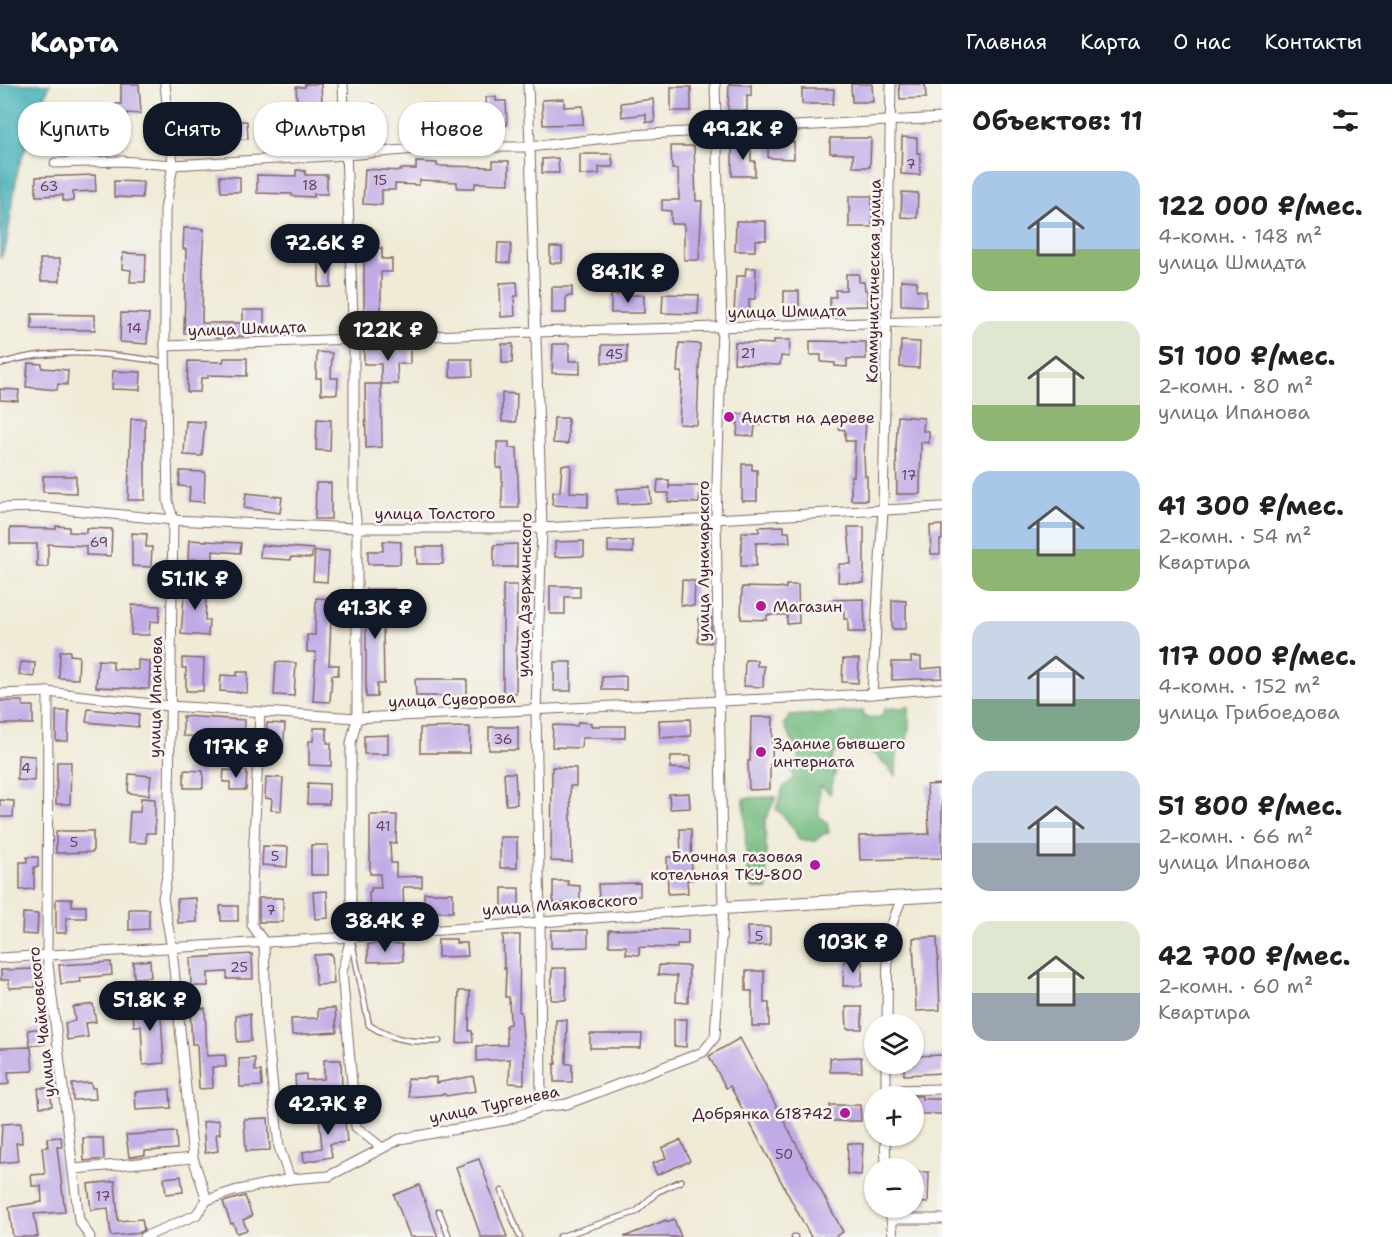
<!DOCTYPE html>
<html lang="ru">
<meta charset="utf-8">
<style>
:root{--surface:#fff;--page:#f2f2f2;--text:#202124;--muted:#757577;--accent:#111827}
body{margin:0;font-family:"Shantell Sans",sans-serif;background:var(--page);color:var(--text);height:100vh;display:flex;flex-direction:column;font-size:22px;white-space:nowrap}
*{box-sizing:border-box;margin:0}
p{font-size:20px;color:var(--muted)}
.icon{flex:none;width:33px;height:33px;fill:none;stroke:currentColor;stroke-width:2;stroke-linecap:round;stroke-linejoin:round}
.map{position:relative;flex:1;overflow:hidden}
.side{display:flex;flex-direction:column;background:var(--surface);width:450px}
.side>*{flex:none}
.banner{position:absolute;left:18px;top:18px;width:570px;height:54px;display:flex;gap:12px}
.buttons{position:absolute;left:864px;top:930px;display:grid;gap:12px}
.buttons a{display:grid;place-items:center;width:60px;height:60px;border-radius:50%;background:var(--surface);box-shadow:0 2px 4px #0004;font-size:30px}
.price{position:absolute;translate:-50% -51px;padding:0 14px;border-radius:21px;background:var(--accent);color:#fff;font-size:20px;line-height:39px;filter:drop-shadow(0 2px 3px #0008)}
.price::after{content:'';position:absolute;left:50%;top:36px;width:18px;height:14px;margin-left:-9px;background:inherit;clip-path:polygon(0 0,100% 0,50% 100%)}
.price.on{background:#222;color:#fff}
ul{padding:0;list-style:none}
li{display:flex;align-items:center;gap:18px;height:150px;padding:0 30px}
li span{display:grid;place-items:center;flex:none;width:168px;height:120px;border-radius:18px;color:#555}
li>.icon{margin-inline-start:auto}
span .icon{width:72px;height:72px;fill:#fffc;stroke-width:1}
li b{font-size:26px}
h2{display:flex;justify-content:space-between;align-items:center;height:72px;padding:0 30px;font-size:26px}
.tag{padding:0 21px;border-radius:24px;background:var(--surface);box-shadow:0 2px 4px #0004;font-size:21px;line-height:54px}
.tag.on{background:var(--accent);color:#fff}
header{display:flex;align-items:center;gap:36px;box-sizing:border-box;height:84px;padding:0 30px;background:var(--accent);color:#fff}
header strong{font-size:28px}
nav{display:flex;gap:33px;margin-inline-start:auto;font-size:21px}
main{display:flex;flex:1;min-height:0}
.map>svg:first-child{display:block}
</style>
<header>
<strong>Карта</strong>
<nav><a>Главная</a><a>Карта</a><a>О нас</a><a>Контакты</a></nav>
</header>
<main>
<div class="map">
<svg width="942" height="1153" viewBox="0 0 942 1153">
<rect width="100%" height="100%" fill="#f6f6f2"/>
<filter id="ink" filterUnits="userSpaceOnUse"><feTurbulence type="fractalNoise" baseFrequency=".0167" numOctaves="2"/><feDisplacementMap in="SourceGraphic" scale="12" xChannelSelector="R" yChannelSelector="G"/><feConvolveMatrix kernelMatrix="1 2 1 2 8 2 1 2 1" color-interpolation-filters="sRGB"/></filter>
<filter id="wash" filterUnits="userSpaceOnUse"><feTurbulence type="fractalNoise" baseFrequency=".008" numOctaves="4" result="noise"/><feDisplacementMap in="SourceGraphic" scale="24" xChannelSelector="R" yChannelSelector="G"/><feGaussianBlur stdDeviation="1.35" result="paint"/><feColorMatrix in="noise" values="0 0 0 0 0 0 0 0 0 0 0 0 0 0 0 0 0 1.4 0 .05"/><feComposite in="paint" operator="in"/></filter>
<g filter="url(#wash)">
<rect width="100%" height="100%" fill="#f0ebd7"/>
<!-- forest -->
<g fill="#73bb80" stroke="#5e6d56" stroke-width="1.5">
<path d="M909 623V645L907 657 897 667 896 692 876 671 866 667H837C831 673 831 680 836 686L830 710 822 703 819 705V732L827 739 829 749 823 750 815 757 799 755C794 744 785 733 776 725L783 704 793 695V690L788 680 794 683 798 680 799 672 784 640 790 632 863 627 865 634 881 633 885 625Z"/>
<path d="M776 713 765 736 767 805H753L747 794 744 714Z"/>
</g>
<!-- water -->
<path fill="#3daeb6" stroke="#446670" stroke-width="1.5" d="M0 0H50L18 84 6 163 0 175Z"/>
<g id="blocks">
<!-- building -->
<g fill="#c0abe6">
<path d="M121 0H139L141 30 127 29V35H116V20H121Z"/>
<path d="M305 0H321L324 54 303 55 301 20H297L296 3H305Z"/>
<path d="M729 0 751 1V12L747 11V27L728 26Z"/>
<path d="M851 0H872L873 18H852Z"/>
<path d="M899 0H925L926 14 900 15Z"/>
<rect x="671" y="3" width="20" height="24"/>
<path d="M802 5H834L833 20H802Z"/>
<path d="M486 13H496V17H506L507 41 487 42Z"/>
<path d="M564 15V23L583 22V40L543 41 542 16Z"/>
<path d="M653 15 655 38H646V30L622 33 621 19Z"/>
<path d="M359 20H374L375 32H386V50H359Z"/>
<path d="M437 22 438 46 407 47V32L427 31V23Z"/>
<path d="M178 33H187V38H193L194 42 201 41 202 59 180 61Z"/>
<path d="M247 37 248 55 218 56V38Z"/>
<path d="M902 53 917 54V69H920V91L901 90Z"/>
<path d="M830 54H871L870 83H853V70L830 69Z"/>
<path d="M774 58H794V75L768 74V61H774Z"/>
<path d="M732 60H751V77H755V92H732Z"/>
<path d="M671 62H694L696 117H702L699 176H684V140H671V127L662 126V116H679L678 85H672Z"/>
<path d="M580 70H612L613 83H599V90L580 91Z"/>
<path d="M558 74 559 89H542V75Z"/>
<path d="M493 77H509V100L475 99V104H457V98L420 96 419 101 395 100V106H382V121L363 120 365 85 401 87V85H416V78L437 79V82L493 83Z"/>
<path d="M296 86 305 87V91H327V110H314V113L292 112V110L257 109V91L296 92Z"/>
<path d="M95 91 96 107 73 108V117H63V111L36 112V93Z"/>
<path d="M220 92 240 93V108H221Z"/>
<path d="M114 97 143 98 142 114 114 113Z"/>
<path d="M902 108 918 109 917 134 901 133Z"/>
<rect x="849" y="112" width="23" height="31"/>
<path d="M736 137H766V156H755V167H735Z"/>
<path d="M184 144 204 145 202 178H203L202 239H243V226H264V244H243V252L215 253V249H184L186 165H183Z"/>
<path d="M498 159H511L510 179 497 178Z"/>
<rect x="550" y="163" width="12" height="16"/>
<path d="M382 164V175H392V188H381V238H364V165Z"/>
<path d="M123 169 146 170 145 198H130L131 186 122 185Z"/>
<path d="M40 175H60V197H41Z"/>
<rect x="319" y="178" width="12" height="25"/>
<path d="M746 184H756L755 215H749V230L734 229 736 192H745Z"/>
<path d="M846 190H859V198H864L865 206H867L868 222 830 223V213H836L835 206H846Z"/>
<path d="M901 196 917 197V206L926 207V222L901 221Z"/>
<path d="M517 198 518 212H514L515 232 501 233 500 199Z"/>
<path d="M552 203H572V212H566V229H552Z"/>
<path d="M784 207H799V224L784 225Z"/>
<path d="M663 210 699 211 698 230 662 229Z"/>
<rect x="611" y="211" width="33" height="18"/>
<path d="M121 229 149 230 147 260 120 258Z"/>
<path d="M32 230 95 231V246L32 245Z"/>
<path d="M774 256H790L789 273 781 272 780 281 734 279 735 258 774 260Z"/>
<path d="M810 257 866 258V275H847V283L835 282V279L821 278V271H810Z"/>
<path d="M901 257 920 258 919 284 900 283Z"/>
<path d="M679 259 700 260 697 341 679 340 682 288H677Z"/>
<path d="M502 260H513L512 279H502Z"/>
<path d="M553 260H569V277H580V290L552 289Z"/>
<rect x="602" y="261" width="25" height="18"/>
<path d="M397 262H410V280H397L398 300H381V280H364V265H397Z"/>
<path d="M317 268 332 269 331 294H338L337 310H321V294H316Z"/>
<path d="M224 274H247V292L208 291V294H201L200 308H187L188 277 223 278Z"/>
<path d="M450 275H472L473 292 450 293Z"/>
<path d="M28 279 42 280V284L68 286 67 301 58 300 57 306 26 303Z"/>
<path d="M113 287 141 288 140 306 112 305Z"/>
<path d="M365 300H381L382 363 366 364Z"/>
<path d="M0 305 19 306 18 317 0 316Z"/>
<path d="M502 309 517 310 516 338H502Z"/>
<path d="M735 330 762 331V341H755L754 352 737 351 738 339H734Z"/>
<path d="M898 332 924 334 923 347H929V359L921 358 920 410H897L896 363Z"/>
<path d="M554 334H568V360L553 359Z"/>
<path d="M839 334 866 335 864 372 865 392H867V416H851V392H854L855 357H845V346L839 345Z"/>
<path d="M131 335H145V416H128Z"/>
<path d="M317 335 331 336 330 367 316 366Z"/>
<path d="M186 337 205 338 202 372 184 371Z"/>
<path d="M497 358H509V364H517L519 424H502V384H497Z"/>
<path d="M742 380H752V386H757V417H742Z"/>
<path d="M562 381H571L570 408 588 409V423L552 421 553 408H560Z"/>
<path d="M180 387 205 388 204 418 189 417 190 403 179 402Z"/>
<path d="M43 392H76V409L43 408Z"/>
<path d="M658 396H669V405V402H700L699 419 668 418 669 409H657Z"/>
<path d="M316 399H331V435H315Z"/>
<path d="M650 403 651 419 618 420 617 405Z"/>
<path d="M246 409 282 413 280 429 244 424Z"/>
<path d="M942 441V456H940V470H931L930 442Z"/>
<path d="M56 442 69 443V448L86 449V444L112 445 111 472 86 471V462L48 460V483H37V460H10V444L56 445Z"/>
<path d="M784 442V448H789L790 458 756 459V482H741L742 448H759V443Z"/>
<path d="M848 443H864V499L838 498 839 480H851Z"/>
<path d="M132 449 147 450 146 463H152L151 483 132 482Z"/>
<path d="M189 456 241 459 240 469 213 467V476L188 475Z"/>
<path d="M383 457 401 458 400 480H368V467H383Z"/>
<path d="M584 457V472L555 473V458Z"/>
<path d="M608 457H633V469L608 468Z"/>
<path d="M517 460V483H494V461Z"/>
<path d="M261 461 313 465 312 474 291 473V476L260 474Z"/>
<path d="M416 463H442L443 480H417Z"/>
<path d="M315 467 329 468 327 498 313 497Z"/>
<path d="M682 496 695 497 694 522 681 521Z"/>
<path d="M185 501 207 502 205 536H209L208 552 181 550Z"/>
<path d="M503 501H517L516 609H503Z"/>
<path d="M786 501H798L799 539 787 540V531H767V536L741 535 742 503 786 504Z"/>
<path d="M550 502H580V513H565V530H550Z"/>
<path d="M366 505H394V516L379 515 378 542H383L384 600H377V613H366Z"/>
<path d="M316 514 332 515 329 581H339L338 591H332L330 618 313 617 316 568H307V551H315Z"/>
<path d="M864 515 865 548H848V535H844V527H829V516Z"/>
<path d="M892 516 906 517V545H892Z"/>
<path d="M132 521 160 522 159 538 150 537 149 551H131Z"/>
<path d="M699 532 711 533V559L698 558Z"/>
<path d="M60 567H70V571L79 572 78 595 59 594Z"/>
<path d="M911 573H921V585L942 583V594L892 596V578H911Z"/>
<path d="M182 574 204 575 203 607H186V584H182Z"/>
<path d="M843 575H859L858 599 842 598Z"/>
<path d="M98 576 113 577V585L138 586V576L150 577 149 605 96 603Z"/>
<path d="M745 576H757V582H764L763 603 744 602Z"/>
<path d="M21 578 35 579 34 593 19 591Z"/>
<path d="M276 578 296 579 294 612 274 611Z"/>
<rect x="554" y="578" width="17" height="29"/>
<path d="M237 588H248L247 609 220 607 221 591 237 592Z"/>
<path d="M626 592V606H602V593Z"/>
<path d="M415 595H467V612H416Z"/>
<path d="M0 617H23V622H33V640H0Z"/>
<path d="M88 625 139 630 138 643 86 638Z"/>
<path d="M56 627H69L68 657H56Z"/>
<path d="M183 632 245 636 243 668 229 667 230 653 183 652Z"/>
<path d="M751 633H773L772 680H770V705L749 706 748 677H750Z"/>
<path d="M690 635 691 652 660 654 659 636Z"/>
<path d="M578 638 591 639V642H625V654H582L581 664 552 663 553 641 577 642Z"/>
<path d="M267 639 285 640 283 669 265 667Z"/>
<path d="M470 643V669H420V644Z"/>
<rect x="489" y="643" width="29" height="23"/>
<path d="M314 644H327V659H331V682L309 681V657H313Z"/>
<path d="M388 651V670H364V652Z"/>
<path d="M18 671 35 672 34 697 17 696Z"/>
<path d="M671 672H691V685L670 684Z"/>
<path d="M57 678H71L70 720H56Z"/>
<path d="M552 683 576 684V702H570L572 778 551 777Z"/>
<path d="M184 686 203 687V704H184Z"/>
<path d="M224 686 247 687 246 706H230V698H223Z"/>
<path d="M504 689H515L517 720 506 721Z"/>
<path d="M129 690 151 692 149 711 128 709Z"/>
<path d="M266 693 283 694 281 727 271 726 272 715 265 714Z"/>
<path d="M308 699 329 700V720H307Z"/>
<path d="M942 700V774L860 776 859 752 929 750 927 701Z"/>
<path d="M689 709 690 724 670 725 669 710Z"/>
<path d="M141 714 155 715V749H146V759L128 758 130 728H140Z"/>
<path d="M0 716 14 717 13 733H0Z"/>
<path d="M370 731H397L396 759H390L391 779H396V793L422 792V803H403L404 830 370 832 369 808 371 807V804H381L380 790H370Z"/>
<path d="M680 745H691L692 796H687L688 809 668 810 667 773H681Z"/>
<path d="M56 747H93V768L56 769Z"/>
<rect x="500" y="753" width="17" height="31"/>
<rect x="311" y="761" width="17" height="30"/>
<path d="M263 762 288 763 287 783 262 781Z"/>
<path d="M27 773H38V783H34V805L20 806V778H27Z"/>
<path d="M553 797H568V801L580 802V819H553Z"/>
<path d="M640 799V812L599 814 598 800Z"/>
<path d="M502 804H519V823L502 824Z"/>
<path d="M327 807 328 834 315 835 313 808Z"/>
<rect x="424" y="809" width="29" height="19"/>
<path d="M196 814 197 838 178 839 177 815Z"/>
<rect x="259" y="814" width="24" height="24"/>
<path d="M56 815H72V822H86V834H66V849H56Z"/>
<path d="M220 822H238V837H221Z"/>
<path d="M129 825H149V845L129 846Z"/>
<path d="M23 829 38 830 37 851 22 850Z"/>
<path d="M747 843H770V861L748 862Z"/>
<path d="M650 845 688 846V860H677V864L639 863V871L626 870V862H609V846Z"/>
<path d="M551 846H588V863L551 864Z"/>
<path d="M503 851H520L519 928H521L524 969V1000L509 999 510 975 477 977V962L507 961 506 941 510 940 509 913H505L506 884 504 885Z"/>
<path d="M937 853 940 926 916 927 913 854Z"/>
<path d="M438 855H456V859H467L468 872 438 873Z"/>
<path d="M368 860H402L403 877 368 878Z"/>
<path d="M252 870 253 895H227V888L208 889V902H191L190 874Z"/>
<path d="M332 870 334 900 316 901 314 871Z"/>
<path d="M150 876 151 893 134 894 133 878Z"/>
<path d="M844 877H862V902H843Z"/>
<path d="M111 878 112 891 80 894 81 898 61 900 59 881Z"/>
<path d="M659 881 689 882 688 919 676 918 677 892 658 891Z"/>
<path d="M552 884H566V916H551Z"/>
<path d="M35 885V903L9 904V896H1V886Z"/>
<path d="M746 887H764V919H769V942H752V907H746Z"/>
<path d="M459 907H470L469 947H472L473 958 457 959Z"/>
<path d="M160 917 164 979 143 981 141 942H134L133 928H138V918Z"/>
<path d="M93 920 96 938 86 939 88 953 67 956 65 939 75 937 73 923Z"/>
<path d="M846 923H862V945H847Z"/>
<path d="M205 924 207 972 225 971 226 983H212L213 1004 199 1005 197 960H192L190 925Z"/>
<path d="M335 924 337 948 292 951 291 935 318 934V925Z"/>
<path d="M250 930 251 957 237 958 236 931Z"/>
<path d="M674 935H687L686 963 674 962Z"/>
<path d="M556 936H567L566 980H572V998H554V980H556Z"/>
<path d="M43 944 45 960 30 962 28 946Z"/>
<path d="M590 950H642L641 964H590Z"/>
<path d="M740 954 843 1148 835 1153H811L730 1002 726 1004 709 972Z"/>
<path d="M31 963 33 987 8 988 9 1000 0 1001V964Z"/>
<path d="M942 971V989L904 991V980H914V972Z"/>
<path d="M861 973 862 988H830V974Z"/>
<path d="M255 974V987H261L262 1002 240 1003 239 975Z"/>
<path d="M324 976H341L342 1005 296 1007 295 991 306 990V996L324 995Z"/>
<path d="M473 992 476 1007 446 1012 445 1010 409 1013 407 995 436 993V999Z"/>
<path d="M91 999 92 1004H95L96 1015 73 1016 72 1000Z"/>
<path d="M38 1004H50L52 1022 40 1023Z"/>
<path d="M170 1005 171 1024 136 1026 135 1008Z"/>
<path d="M914 1012H922V1015H942V1030H914Z"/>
<path d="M830 1021H860L861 1037H830Z"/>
<path d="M344 1029 347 1058 330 1060 332 1073 304 1078 303 1068 322 1064 319 1032Z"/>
<path d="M268 1034 270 1066 246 1067 244 1035Z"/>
<path d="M219 1036 220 1050H216L218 1067 205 1069 203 1038Z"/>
<path d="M21 1039 22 1059H16L18 1077 0 1079 2 1040Z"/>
<path d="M176 1048 177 1065 145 1067V1071L129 1073 126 1051Z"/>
<path d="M61 1053 62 1063H57L65 1128 34 1130 38 1153H13L9 1123 42 1118 41 1102H32L31 1091 45 1090 42 1063H48L47 1054Z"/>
<path d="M83 1054H103L104 1075 84 1077Z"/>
<path d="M681 1056 690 1077 657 1091 652 1080 666 1074 662 1064Z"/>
<path d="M848 1059 863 1060 861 1091 847 1090Z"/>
<path d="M479 1075 507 1153H481L456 1083Z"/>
<path d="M914 1088H929L928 1119 914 1118Z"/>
<path d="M181 1092 183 1108 166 1110 164 1094Z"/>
<path d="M115 1097 118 1137 142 1135 144 1146 139 1149 111 1152 108 1124 91 1126 88 1100Z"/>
<path d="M419 1101 438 1153H410L394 1111Z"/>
<path d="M245 1112 252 1132 243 1136 247 1146 237 1149 233 1139 231 1140 223 1118Z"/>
<path d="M674 1135 681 1153H624L666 1136 667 1138Z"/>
</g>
</g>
</g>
<g filter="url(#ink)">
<use href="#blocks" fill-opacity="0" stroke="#846667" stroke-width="1.5"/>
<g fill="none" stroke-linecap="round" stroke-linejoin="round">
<defs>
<g id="service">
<path d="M0 280C52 262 111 270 165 278"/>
<path d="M352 858 369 941C392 956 413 959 439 957"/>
<path d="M502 1107 520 1153"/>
<path d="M439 1127 449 1153"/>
<path d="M559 1153 636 1128 657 1108 681 1097"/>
<path d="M794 1153H795"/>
</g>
<g id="minor">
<path d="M165 0 173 81 165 126V262L168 417 173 436 168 786 163 814 172 865 193 1074 207 1116"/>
<path d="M343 0 354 256V418L357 444V634L351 659V853L342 888 356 1043 382 1064"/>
<path d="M528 0 542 444 536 626 540 838 541 1023"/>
<path d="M55 79 121 77 173 81 346 71 439 63H530L631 51 942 34"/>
<path d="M165 262 535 248 942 237"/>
<path d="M0 424 42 423 173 436 357 444H542L942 423"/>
<path d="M48 608 47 872 79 1136 90 1153"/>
<path d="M0 610 48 608 169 622 357 634 872 610 942 604"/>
<path d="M872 610 883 426 891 0"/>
<path d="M260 629 252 800V841L264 858 266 937 279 1063 290 1095"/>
<path d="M0 874 351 853 723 824"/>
<path d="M887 940 888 851 902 813"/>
<path d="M886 1006 942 1005"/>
<path d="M886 1012V980"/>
<path d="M885 1052 886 1084"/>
<path d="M74 1085 193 1074"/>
<path d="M890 1124 893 1153"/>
<path d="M892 1135H942"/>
<path d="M144 1153 196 1131 207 1116 234 1107 290 1095 329 1092 400 1055 507 1036 541 1023 567 1020 703 968 715 953 723 824 716 434 722 243 715 0"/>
</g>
<path id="tertiary" d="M723 824 942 811"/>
</defs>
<!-- service casing -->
<use href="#service" stroke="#846667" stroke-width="7"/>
<!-- minor casing -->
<use href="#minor" stroke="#846667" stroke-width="11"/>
<!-- tertiary casing -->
<use href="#tertiary" stroke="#846667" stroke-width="14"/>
<!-- service -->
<use href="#service" stroke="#fff" stroke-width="4.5"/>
<!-- minor -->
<use href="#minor" stroke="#fff" stroke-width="9"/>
<!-- tertiary -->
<use href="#tertiary" stroke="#fff" stroke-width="12"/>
</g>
</g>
<!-- markers -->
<g fill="#b5179e" stroke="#f6f6f2" stroke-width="2">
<circle cx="729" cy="333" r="6"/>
<circle cx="761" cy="522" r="6"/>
<circle cx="761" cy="668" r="6"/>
<circle cx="815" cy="781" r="6"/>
<circle cx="845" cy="1029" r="6"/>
</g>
<g text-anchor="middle" stroke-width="5" stroke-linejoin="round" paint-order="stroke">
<!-- number labels -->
<g font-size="14" fill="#68425a">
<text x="911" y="85">7</text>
<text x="380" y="101">15</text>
<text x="310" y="106">18</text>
<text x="49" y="107">63</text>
<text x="134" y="249">14</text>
<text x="748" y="274">21</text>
<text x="614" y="275">45</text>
<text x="909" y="396">17</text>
<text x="99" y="463">69</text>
<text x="503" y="660">36</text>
<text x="26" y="689">4</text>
<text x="383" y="747">41</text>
<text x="74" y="763">5</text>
<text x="275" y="777">5</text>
<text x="271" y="831">7</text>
<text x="759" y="857">5</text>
<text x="239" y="888">25</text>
<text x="784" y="1075">50</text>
<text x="103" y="1117">17</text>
</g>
<!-- street labels -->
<g font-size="16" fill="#4a1f2b" stroke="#f6f6f2">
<text transform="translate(873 197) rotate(-89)" y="6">Коммунистическая улица</text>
<text transform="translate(787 227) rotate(-1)" y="6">улица Шмидта</text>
<text transform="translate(247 244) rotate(-2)" y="6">улица Шмидта</text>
<text x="435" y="435">улица Толстого</text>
<text transform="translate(703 477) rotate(-90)" y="6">улица Луначарского</text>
<text transform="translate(524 511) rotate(-89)" y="6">улица Дзержинского</text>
<text transform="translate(155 613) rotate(-89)" y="6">улица Ипанова</text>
<text transform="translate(452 615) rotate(-2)" y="6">улица Суворова</text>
<text transform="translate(560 820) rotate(-4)" y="6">улица Маяковского</text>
<text transform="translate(41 938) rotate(-96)" y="6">улица Чайковского</text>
<text transform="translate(494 1020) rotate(-12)" y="6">улица Тургенева</text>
</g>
<!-- poi labels -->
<g font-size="16" fill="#4a1f2b" stroke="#f6f6f2" text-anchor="start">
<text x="741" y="339">Аисты на дереве</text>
<text x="773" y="528">Магазин</text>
<text x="773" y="665">Здание бывшего<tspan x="773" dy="18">интерната</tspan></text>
<text x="803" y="778" text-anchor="end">Блочная газовая<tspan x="803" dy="18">котельная ТКУ-800</tspan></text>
<text x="833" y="1035" text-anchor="end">Добрянка 618742</text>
</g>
</g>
</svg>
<div class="buttons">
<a><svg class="icon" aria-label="layers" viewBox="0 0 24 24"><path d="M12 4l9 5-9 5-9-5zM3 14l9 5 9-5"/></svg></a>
<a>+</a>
<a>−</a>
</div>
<b class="price" style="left:743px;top:77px">49.2K ₽</b>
<b class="price" style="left:325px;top:191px">72.6K ₽</b>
<b class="price" style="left:628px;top:220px">84.1K ₽</b>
<b class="price on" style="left:388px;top:278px">122K ₽</b>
<b class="price" style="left:195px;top:527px">51.1K ₽</b>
<b class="price" style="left:375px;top:556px">41.3K ₽</b>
<b class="price" style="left:236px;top:695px">117K ₽</b>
<b class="price" style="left:385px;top:869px">38.4K ₽</b>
<b class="price" style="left:853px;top:890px">103K ₽</b>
<b class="price" style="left:150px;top:948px">51.8K ₽</b>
<b class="price" style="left:328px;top:1052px">42.7K ₽</b>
<div class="banner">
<a class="tag">Купить</a>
<a class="tag on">Снять</a>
<a class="tag">Фильтры</a>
<a class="tag">Новое</a>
</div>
</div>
<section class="side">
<h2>Объектов: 11<svg class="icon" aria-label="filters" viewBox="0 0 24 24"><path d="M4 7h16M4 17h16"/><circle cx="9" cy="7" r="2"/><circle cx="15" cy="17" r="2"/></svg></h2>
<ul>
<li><span style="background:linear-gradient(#a9c7e8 65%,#8fb573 0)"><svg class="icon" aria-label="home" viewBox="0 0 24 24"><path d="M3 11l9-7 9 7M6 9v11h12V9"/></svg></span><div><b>122 000 ₽/мес.</b><p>4-комн. · 148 m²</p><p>улица Шмидта</p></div></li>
<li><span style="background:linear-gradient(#dfe7d0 70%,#8fb573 0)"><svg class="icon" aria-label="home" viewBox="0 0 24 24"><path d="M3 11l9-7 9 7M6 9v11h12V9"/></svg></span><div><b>51 100 ₽/мес.</b><p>2-комн. · 80 m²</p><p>улица Ипанова</p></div></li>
<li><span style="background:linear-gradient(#a9c7e8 65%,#8fb573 0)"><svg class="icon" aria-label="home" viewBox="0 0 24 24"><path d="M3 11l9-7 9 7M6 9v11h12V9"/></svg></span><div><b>41 300 ₽/мес.</b><p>2-комн. · 54 m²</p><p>Квартира</p></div></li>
<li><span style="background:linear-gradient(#c9d6e8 65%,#7fa58c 0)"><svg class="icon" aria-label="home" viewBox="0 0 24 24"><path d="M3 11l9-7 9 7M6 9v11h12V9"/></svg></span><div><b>117 000 ₽/мес.</b><p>4-комн. · 152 m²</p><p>улица Грибоедова</p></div></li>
<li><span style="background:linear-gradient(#c9d6e8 60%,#9aa5b1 0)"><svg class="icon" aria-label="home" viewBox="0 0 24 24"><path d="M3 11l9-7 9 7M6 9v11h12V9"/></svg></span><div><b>51 800 ₽/мес.</b><p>2-комн. · 66 m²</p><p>улица Ипанова</p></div></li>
<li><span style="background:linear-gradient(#dfe7d0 60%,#9aa5b1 0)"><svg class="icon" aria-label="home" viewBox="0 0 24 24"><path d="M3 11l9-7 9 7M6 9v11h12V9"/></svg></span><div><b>42 700 ₽/мес.</b><p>2-комн. · 60 m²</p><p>Квартира</p></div></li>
</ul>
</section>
</main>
